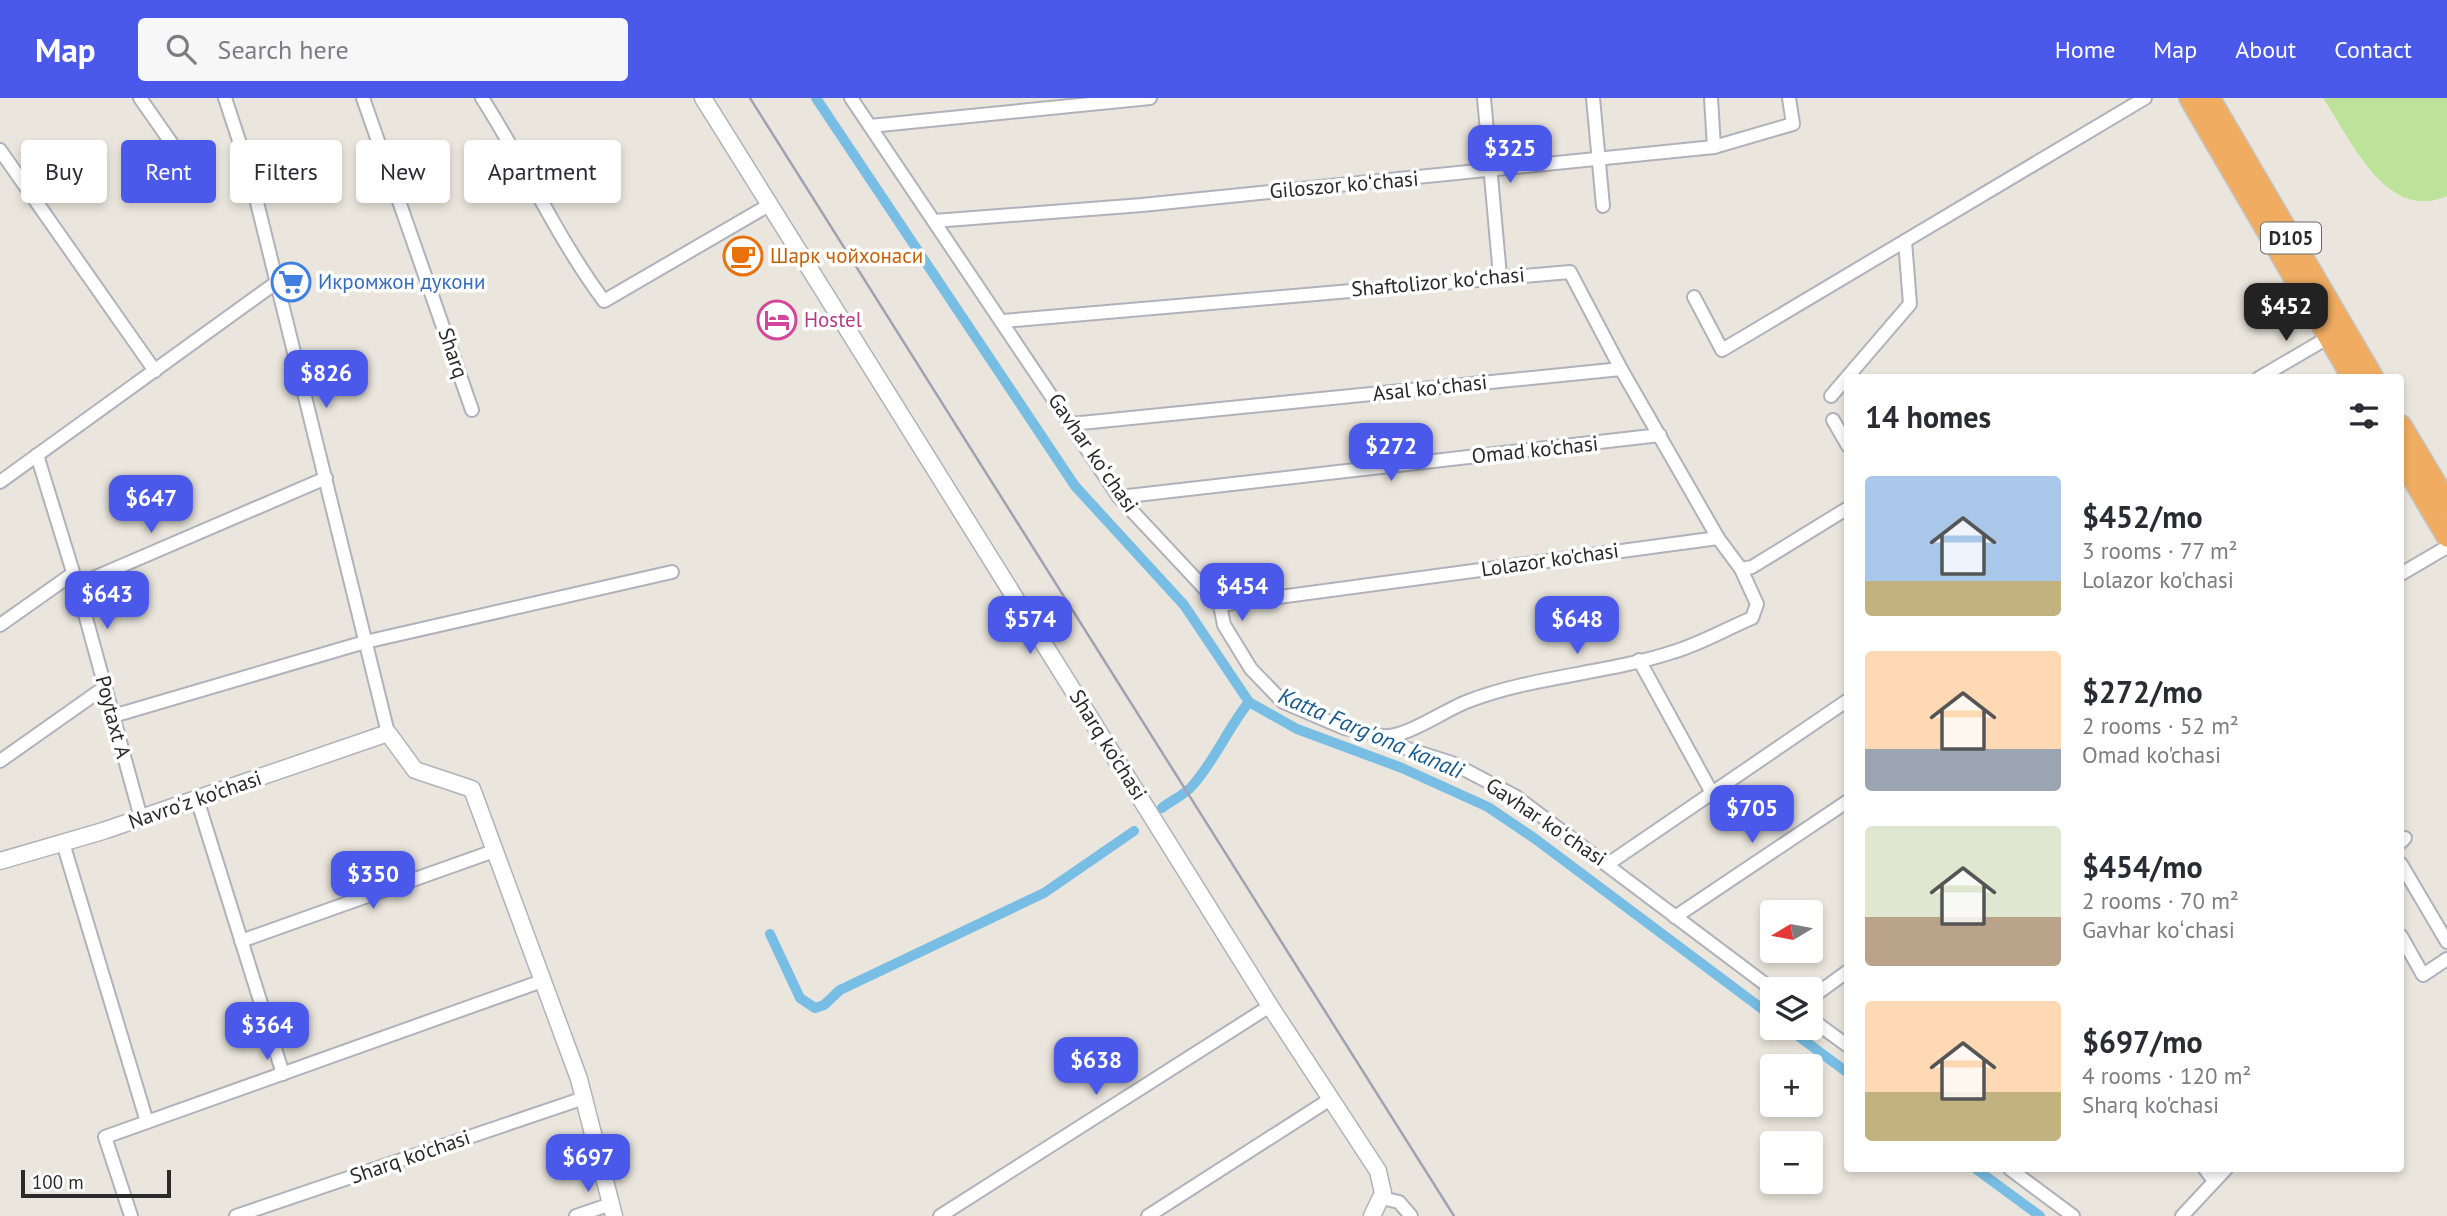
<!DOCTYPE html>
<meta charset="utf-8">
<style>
:root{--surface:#fff;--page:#f7f7f7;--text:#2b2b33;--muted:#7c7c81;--accent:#4a59ea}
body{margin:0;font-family:"PT Sans",sans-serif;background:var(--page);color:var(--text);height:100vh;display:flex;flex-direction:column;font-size:26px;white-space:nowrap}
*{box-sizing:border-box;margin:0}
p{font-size:23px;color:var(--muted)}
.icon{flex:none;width:38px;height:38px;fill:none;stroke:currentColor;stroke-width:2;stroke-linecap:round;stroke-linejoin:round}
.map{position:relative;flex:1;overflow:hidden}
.panel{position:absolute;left:1844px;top:276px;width:560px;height:798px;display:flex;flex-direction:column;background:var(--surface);border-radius:7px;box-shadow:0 4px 10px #0003}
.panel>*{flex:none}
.top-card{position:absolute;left:21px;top:42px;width:665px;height:63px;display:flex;gap:14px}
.needle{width:46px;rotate:260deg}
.fabs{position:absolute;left:1760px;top:802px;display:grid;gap:14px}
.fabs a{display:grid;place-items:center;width:63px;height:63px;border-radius:7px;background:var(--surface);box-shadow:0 4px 10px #0003;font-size:35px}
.scale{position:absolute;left:21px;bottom:18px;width:150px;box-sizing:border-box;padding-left:7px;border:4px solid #2a2a2a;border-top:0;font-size:19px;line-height:24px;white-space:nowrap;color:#2a2a2a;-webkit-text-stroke:5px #fff;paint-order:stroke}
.price{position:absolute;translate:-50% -60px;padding:0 16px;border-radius:14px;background:var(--accent);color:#fff;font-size:23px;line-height:46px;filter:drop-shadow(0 2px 4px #0008)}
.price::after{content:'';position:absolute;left:50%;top:42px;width:21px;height:16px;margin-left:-10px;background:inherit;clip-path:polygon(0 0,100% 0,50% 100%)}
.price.active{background:#222;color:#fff}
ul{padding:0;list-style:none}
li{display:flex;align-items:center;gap:21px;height:175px;padding:0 21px}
li span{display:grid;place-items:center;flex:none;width:196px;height:140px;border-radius:7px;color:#555}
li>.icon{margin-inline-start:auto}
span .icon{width:84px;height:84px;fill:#fffc;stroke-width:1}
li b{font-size:30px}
h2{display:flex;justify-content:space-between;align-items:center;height:84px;padding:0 21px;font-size:30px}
.chip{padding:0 24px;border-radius:7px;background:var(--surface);box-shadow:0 4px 10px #0003;font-size:24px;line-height:63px}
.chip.active{background:var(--accent);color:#fff}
header{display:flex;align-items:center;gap:42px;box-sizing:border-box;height:98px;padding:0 35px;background:var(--accent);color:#fff}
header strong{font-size:33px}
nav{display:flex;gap:38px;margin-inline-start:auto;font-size:24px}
.search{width:490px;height:63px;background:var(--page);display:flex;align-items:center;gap:18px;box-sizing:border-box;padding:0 24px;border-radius:7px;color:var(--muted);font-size:26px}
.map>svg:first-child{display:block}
</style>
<header>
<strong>Map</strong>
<div class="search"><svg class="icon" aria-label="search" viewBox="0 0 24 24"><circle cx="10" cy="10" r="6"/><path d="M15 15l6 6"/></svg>Search here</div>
<nav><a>Home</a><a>Map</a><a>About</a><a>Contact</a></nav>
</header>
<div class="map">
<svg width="2447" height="1118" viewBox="0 0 2447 1118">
<rect width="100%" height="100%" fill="#eae6dd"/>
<!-- pitch -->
<path fill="#bde39a" d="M2323 0H2447V98C2386 125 2351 41 2323 0Z"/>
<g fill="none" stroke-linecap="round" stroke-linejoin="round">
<!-- canal -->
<g stroke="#78bde4" stroke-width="10">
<path d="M816 0 1075 388 1184 507 1249 604 1297 631 1402 670 1488 709 1534 740 1773 919"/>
<path d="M1162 710C1172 702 1185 697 1193 687 1215 662 1228 630 1249 604"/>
<path d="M770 836 800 900 815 910 824 907 840 892 1044 795 1134 733"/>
<path d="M1786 929 1848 975"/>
<path d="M1976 1071 2040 1118"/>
</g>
<defs>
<g id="street">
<path d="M140 0 193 76"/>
<path d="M225 0 250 76 388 635"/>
<path d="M363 0 472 312"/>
<path d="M482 0C525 67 557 140 604 203L769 107"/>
<path d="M851 0 1119 399 1220 507 1224 527 1251 571 1283 604 1344 630 1383 638 1405 650 1452 665 1515 698 1773 892"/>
<path d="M1484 0 1500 178"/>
<path d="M1593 0 1603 108"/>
<path d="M1711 0 1714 49"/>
<path d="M870 28 1150 0"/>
<path d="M0 52 155 273"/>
<path d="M934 123 1142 107 1714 49 1793 26 1789 0"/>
<path d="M1694 199 1722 252 2145 0"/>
<path d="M1003 223 1570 174 1621 271 1718 440"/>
<path d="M2259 280 2329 239"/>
<path d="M1831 298 1910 206 1905 143"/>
<path d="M1833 322 1848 348"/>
<path d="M1071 326 1621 271"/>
<path d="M37 357 77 487 141 720"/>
<path d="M0 384 277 184"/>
<path d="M1119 399 1660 337"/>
<path d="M2401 476 2447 449"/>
<path d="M1220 507 1718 440 1741 471 1752 469 1848 410"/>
<path d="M0 527 68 479 77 487 326 380"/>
<path d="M1639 562 1712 695"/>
<path d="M113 618 365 544 672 474"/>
<path d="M1383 638C1404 641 1445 612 1466 604 1532 578 1606 576 1673 554 1700 546 1726 531 1752 520L1757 506 1741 471"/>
<path d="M0 663 105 589"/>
<path d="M197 701 283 976"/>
<path d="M2401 744 2405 740"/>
<path d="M63 745 147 1024"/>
<path d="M1608 766 1848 602"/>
<path d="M2401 766 2447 844"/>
<path d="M1675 819 1848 703"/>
<path d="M2401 838 2423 877 2447 861"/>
<path d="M241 843 494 753"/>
<path d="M1811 900 1848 873"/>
<path d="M1811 921 1848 948"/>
<path d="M2010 1071 2073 1118"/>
<path d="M2205 1071 2214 1083"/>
<path d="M1382 1100 1399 1104 1411 1118"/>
<path d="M131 1118 105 1039 542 883"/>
<path d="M236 1118 584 1000"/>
<path d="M576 1118 611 1106"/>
<path d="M940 1118 1270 908"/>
<path d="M1148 1118 1332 1000"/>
<path d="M2182 1118 2226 1071"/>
</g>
<g id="secondary">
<path d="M703 0 1270 908 1378 1073 1383 1095 1372 1118"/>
<path d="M0 763 103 733 388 635 415 672 472 691 579 981 614 1118"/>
</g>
<g id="highway">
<path d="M2190 0 2353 280"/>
<path d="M2209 0 2373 280"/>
<path d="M2401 328 2447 405"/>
<path d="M2401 360 2447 438"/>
</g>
</defs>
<!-- street casing -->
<use href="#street" stroke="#b0b1bc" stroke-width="16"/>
<!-- secondary casing -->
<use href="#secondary" stroke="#b0b1bc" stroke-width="19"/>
<!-- highway casing -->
<use href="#highway" stroke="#c3c3c3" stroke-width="24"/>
<!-- street -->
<use href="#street" stroke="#fff" stroke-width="12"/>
<!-- secondary -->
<use href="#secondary" stroke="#fff" stroke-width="16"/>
<!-- highway -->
<use href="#highway" stroke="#f0ad62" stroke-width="21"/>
<!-- rail -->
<path stroke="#a0a1b2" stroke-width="2.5" d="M750 0 1454 1118"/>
</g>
<!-- icons -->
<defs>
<symbol id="cafe-ring" viewBox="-11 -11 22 22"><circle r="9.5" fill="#fff" stroke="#e8710a" stroke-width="1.5"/><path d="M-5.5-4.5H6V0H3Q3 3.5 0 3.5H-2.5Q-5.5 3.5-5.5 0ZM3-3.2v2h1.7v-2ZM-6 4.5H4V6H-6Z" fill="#e8710a"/></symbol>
<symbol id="supermarket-ring" viewBox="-11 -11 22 22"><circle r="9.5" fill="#fff" stroke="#3f7fe0" stroke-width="1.5"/><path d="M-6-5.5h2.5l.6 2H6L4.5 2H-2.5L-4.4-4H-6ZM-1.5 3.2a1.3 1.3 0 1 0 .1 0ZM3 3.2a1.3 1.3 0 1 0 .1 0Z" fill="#3f7fe0"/></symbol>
<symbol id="hotel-ring" viewBox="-11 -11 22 22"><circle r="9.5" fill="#fff" stroke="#d1479c" stroke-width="1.5"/><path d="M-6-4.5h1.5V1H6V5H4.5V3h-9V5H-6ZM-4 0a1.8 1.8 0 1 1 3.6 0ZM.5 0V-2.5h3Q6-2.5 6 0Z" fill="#d1479c"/></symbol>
</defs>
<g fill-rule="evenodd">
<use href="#cafe-ring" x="721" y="136" width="44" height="44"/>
<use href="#supermarket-ring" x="269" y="162" width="44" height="44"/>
<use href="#hotel-ring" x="755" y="200" width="44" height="44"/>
</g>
<g text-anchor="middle" stroke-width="7" stroke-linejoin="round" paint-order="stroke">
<!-- shield labels -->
<rect fill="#fff" stroke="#6a6a6a" stroke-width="2" x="2261" y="124.5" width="60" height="31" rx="5"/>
<g font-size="19" font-weight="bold" fill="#2a2a2a">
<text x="2291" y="147">D105</text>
</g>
<!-- street labels -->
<g font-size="21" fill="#2a2a2a" stroke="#fff">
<text transform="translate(1344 87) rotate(-5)" y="7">Giloszor koʻchasi</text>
<text transform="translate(1438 184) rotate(-5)" y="7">Shaftolizor koʻchasi</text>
<text transform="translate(453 255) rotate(71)" y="7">Sharq</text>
<text transform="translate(1430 290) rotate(-6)" y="7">Asal koʻchasi</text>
<text transform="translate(1535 352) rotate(-6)" y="7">Omad ko'chasi</text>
<text transform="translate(1093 355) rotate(55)" y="7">Gavhar koʻchasi</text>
<text transform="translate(1550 462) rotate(-8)" y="7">Lolazor ko'chasi</text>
<text transform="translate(113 619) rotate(75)" y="7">Poytaxt A</text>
<text transform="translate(1108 647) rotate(58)" y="7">Sharq ko'chasi</text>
<text transform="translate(195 702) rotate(-19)" y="7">Navro'z ko'chasi</text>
<text transform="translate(1546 724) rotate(34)" y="7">Gavhar koʻchasi</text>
<text transform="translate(410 1059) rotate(-19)" y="7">Sharq ko'chasi</text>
</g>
<!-- food labels -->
<g font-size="21" fill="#c56008" stroke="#fff" text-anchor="start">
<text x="770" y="165">Шарк чойхонаси</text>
</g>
<!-- shop labels -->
<g font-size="21" fill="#366cbe" stroke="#fff" text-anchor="start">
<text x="318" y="191">Икромжон дукони</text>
</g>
<!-- hotel labels -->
<g font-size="21" fill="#b23c85" stroke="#fff" text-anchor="start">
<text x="804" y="229">Hostel</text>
</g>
<!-- water labels -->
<g font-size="23" font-style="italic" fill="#195a8e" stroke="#fff">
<text transform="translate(1371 635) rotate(23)" y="8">Katta Farg'ona kanali</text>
</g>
</g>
</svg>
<div class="fabs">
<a><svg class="needle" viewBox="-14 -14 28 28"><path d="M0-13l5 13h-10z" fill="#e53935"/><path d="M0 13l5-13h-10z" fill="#7c7c81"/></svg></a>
<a><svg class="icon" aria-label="layers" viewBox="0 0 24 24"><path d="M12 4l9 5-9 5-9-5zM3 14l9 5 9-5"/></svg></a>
<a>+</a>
<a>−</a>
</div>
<div class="scale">100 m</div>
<b class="price" style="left:1510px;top:87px">$325</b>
<b class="price active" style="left:2286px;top:245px">$452</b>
<b class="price" style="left:326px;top:312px">$826</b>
<b class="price" style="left:1391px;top:385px">$272</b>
<b class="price" style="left:151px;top:437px">$647</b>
<b class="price" style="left:1242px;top:525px">$454</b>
<b class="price" style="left:107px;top:533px">$643</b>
<b class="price" style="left:1030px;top:558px">$574</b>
<b class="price" style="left:1577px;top:558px">$648</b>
<b class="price" style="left:1752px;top:747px">$705</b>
<b class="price" style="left:373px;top:813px">$350</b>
<b class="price" style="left:267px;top:964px">$364</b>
<b class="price" style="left:1096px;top:999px">$638</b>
<b class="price" style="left:588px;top:1096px">$697</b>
<div class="top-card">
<a class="chip">Buy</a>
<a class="chip active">Rent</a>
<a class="chip">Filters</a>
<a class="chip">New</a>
<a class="chip">Apartment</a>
</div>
<section class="panel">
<h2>14 homes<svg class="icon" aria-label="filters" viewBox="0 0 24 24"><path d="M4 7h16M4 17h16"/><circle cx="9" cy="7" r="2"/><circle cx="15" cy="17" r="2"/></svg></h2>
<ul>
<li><span style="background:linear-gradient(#a9c7e8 75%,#c2b280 0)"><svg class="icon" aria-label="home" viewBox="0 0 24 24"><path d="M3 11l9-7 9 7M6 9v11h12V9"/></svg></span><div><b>$452/mo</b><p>3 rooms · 77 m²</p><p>Lolazor ko'chasi</p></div></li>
<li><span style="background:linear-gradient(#ffd9b3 70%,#9aa5b1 0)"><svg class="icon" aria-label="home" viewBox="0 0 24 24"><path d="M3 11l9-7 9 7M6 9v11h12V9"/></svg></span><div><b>$272/mo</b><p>2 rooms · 52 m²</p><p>Omad ko'chasi</p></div></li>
<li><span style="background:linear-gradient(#dfe7d0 65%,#b9a48a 0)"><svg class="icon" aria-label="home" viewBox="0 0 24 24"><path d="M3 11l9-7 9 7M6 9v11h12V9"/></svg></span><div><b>$454/mo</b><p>2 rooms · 70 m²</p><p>Gavhar koʻchasi</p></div></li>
<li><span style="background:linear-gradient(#ffd9b3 65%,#c2b280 0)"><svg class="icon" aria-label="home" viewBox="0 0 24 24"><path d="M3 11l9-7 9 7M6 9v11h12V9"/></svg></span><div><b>$697/mo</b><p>4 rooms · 120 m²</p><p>Sharq ko'chasi</p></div></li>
</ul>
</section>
</div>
